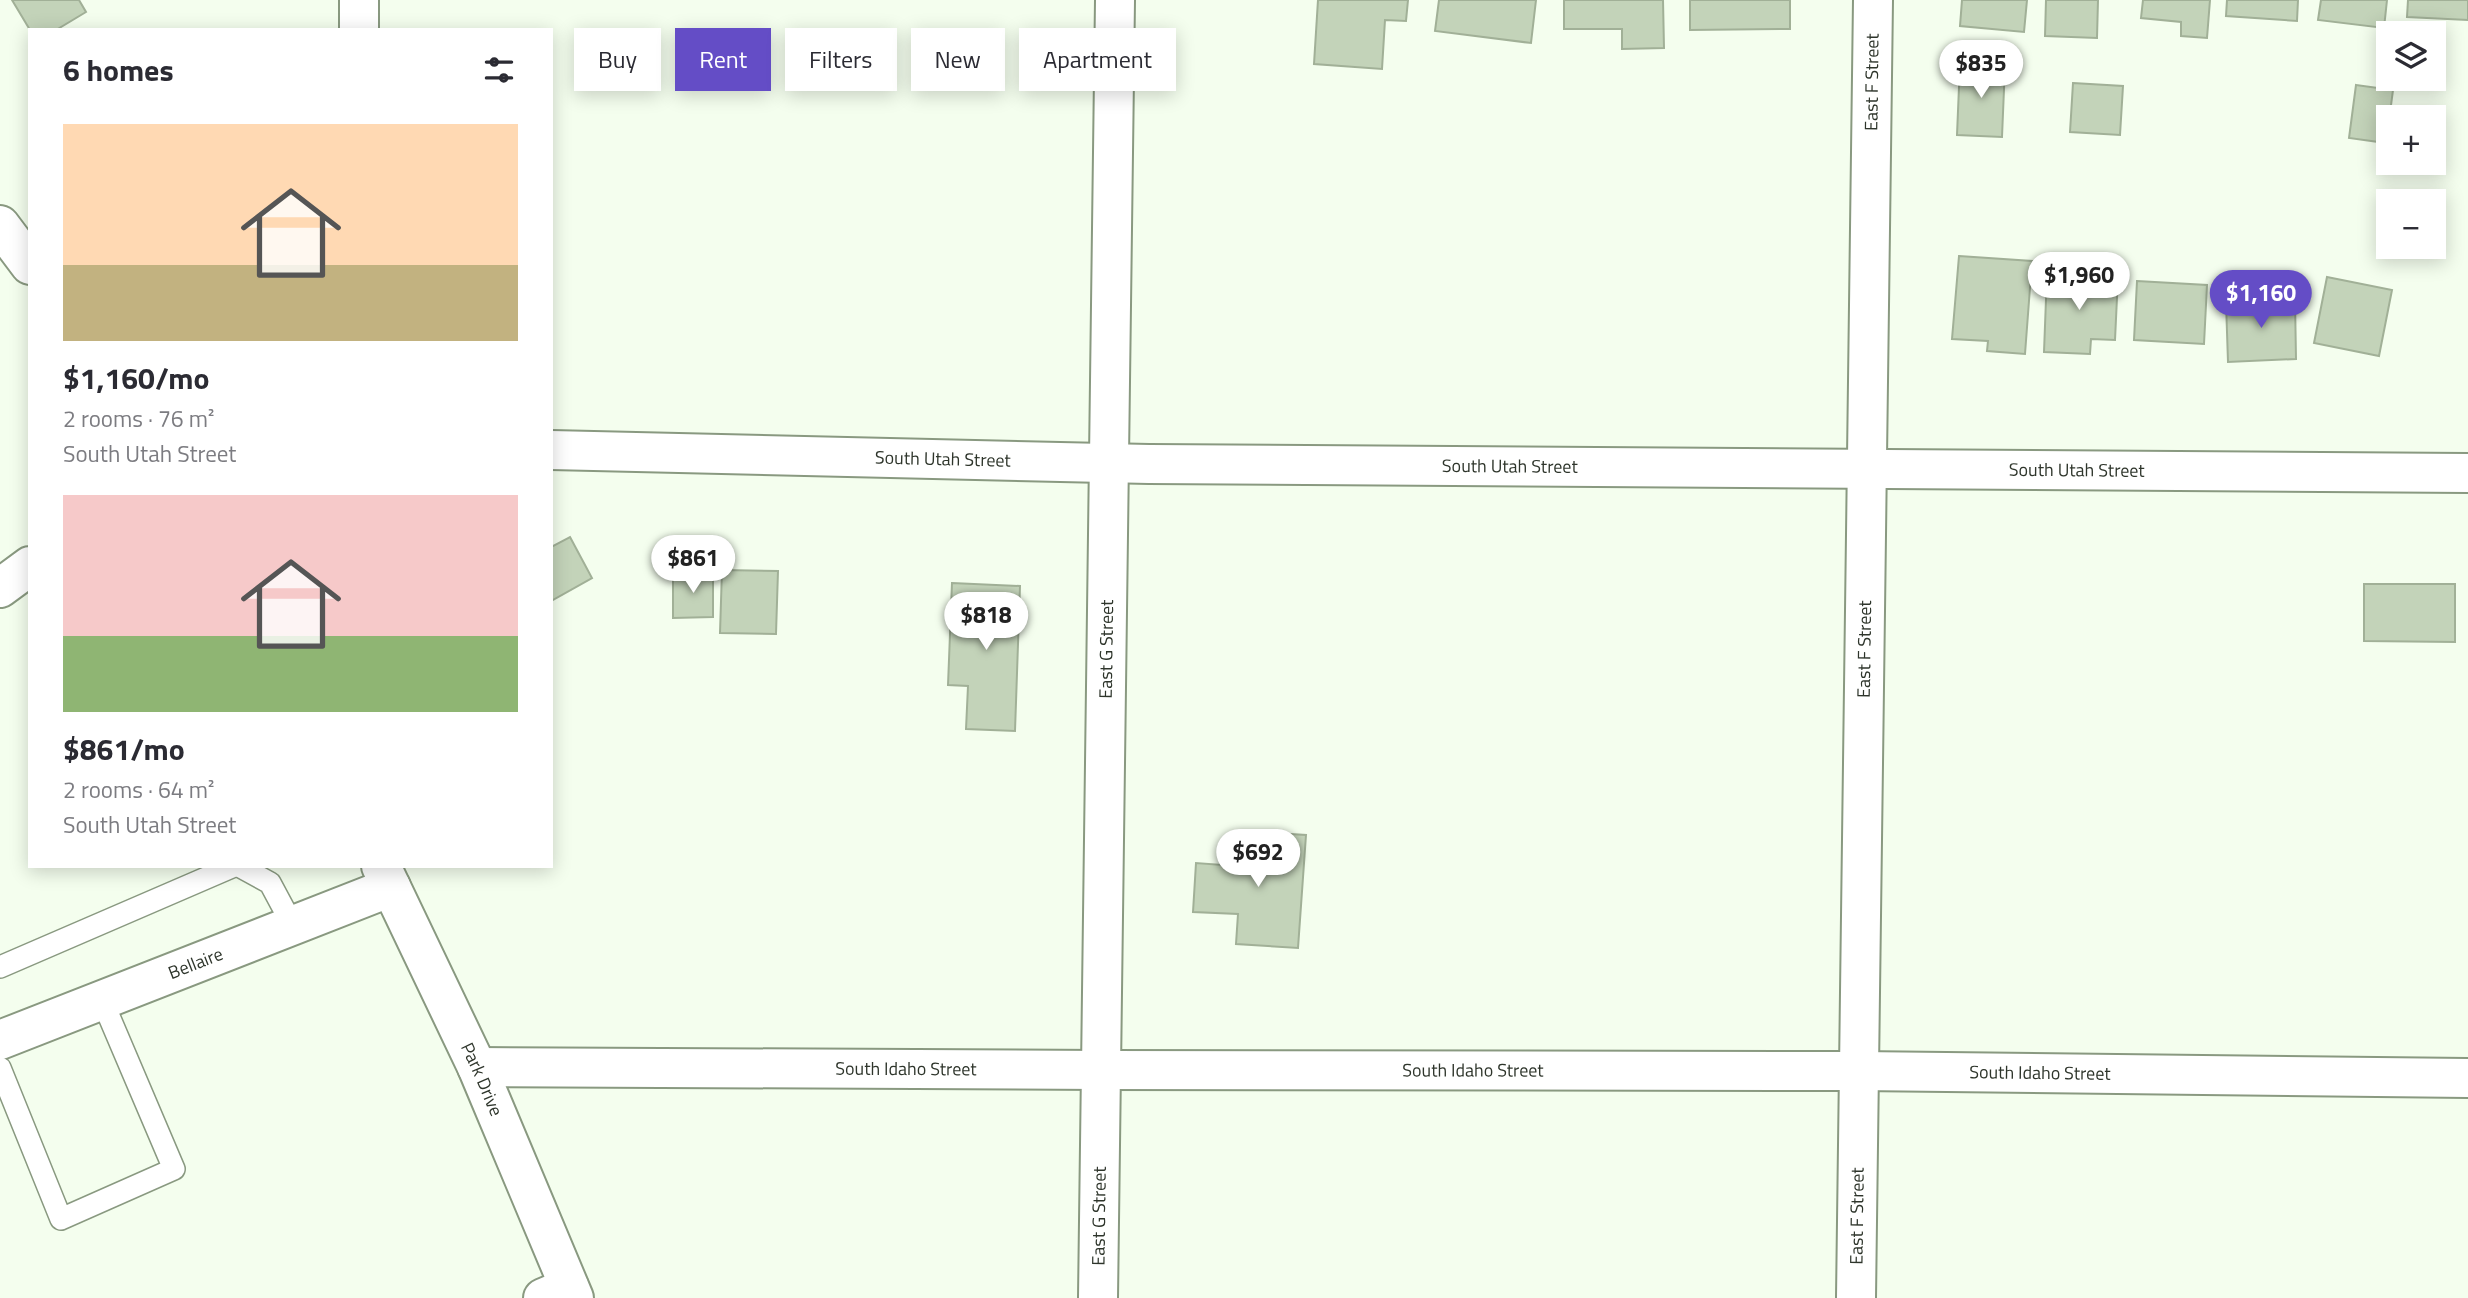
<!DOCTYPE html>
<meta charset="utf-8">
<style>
:root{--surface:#fff;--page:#f7f7f7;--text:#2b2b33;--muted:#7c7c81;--accent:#644dc6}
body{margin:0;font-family:"Titillium Web",sans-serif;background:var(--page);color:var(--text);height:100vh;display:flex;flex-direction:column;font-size:26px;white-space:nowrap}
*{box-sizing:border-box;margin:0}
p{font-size:23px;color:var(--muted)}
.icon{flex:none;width:38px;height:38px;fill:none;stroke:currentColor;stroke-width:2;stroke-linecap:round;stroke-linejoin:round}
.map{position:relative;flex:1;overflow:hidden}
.side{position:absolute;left:28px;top:28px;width:525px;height:840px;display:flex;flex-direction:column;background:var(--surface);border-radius:0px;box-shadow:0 4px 18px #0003}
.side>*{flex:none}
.guide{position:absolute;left:574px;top:28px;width:665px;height:63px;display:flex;gap:14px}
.buttons{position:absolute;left:2376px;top:21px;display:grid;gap:14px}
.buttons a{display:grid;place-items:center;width:70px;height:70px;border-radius:0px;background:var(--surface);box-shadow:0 4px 18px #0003;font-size:35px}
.price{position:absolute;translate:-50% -60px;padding:0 16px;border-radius:24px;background:#fff;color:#222;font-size:23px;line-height:46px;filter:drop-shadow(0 2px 4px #0008)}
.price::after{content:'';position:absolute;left:50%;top:42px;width:21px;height:16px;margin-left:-10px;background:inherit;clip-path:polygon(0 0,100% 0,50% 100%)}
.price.current{background:var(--accent);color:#fff}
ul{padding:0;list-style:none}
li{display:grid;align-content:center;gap:14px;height:371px;padding:0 35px}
li span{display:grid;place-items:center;height:217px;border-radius:0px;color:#555}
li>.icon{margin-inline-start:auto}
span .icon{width:126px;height:126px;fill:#fffc;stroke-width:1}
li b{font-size:30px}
h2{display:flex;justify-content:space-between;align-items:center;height:84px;padding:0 35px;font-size:30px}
.chip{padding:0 24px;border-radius:0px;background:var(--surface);box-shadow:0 4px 18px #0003;font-size:24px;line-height:63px}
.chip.current{background:var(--accent);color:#fff}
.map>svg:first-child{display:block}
</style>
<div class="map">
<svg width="2468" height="1298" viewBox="0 0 2468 1298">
<rect width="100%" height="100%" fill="#f4feee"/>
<!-- building -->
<g fill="#c3d3b9" stroke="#a1b097" stroke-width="2">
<path d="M12 0H79L86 12 56 30H30Z"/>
<path d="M1318 0H1408L1406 21 1385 20 1382 69 1314 64Z"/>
<path d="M1439 0H1536L1531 43 1435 31Z"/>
<path d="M1564 0H1663L1664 48 1622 49V29H1564Z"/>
<path d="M1690 0H1790V29L1690 30Z"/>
<path d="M1962 0H2027L2024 32 1960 26Z"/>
<path d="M2046 0H2098L2097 38 2045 36Z"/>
<path d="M2143 0H2210L2207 38 2181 36V22L2141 18Z"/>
<path d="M2227 0H2298L2297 21 2226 16Z"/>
<path d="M2321 0H2387L2384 28 2318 20Z"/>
<path d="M2408 0H2468V20L2407 17Z"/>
<path d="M1960 63 2005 65 2002 137 1957 135Z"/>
<path d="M2073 83 2123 86 2120 135 2070 132Z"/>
<path d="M2356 85 2393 90 2386 143 2349 138Z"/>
<path d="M1959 256 2032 261 2025 354 1987 351 1988 341 1952 339Z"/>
<path d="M2047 273 2118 276 2115 340 2091 339 2090 354 2044 352Z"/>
<path d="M2327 277 2392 290 2379 356 2314 343Z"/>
<path d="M2137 281 2207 285 2204 344 2134 340Z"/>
<path d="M2295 299 2296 359 2228 362 2226 302Z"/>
<path d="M570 537 592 578 551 601V547Z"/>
<path d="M722 570 778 571 776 634 720 633Z"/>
<path d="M673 572H713V617L673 618Z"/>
<path d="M952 583 1020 586 1015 731 966 729 968 686 948 685Z"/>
<path d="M2364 584H2455V642L2364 641Z"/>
<path d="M1239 831 1306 835 1298 948 1236 944 1238 914 1193 912 1196 863 1236 866Z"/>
</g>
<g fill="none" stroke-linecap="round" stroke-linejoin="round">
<defs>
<g id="lane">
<path d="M239 866 270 883 293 926"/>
<path d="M0 967 234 866"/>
<path d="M0 1068 61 1219 174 1169 102 1000"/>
</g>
<g id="street">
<path d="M359 30V0"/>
<path id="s1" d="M551 450 1149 464 2468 473"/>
<path d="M0 588 30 566"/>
<path id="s2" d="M0 1040 391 887"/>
<path id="s3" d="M477 1067 1103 1070 1859 1071 2468 1078"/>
<path d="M543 1298 569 1287"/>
<path id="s4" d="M1098 1298 1115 0"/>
<path id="s5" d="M1856 1298 1873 0"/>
</g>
<g id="secondary">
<path d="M0 225 30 265"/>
<path id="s6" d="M381 866 477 1067 574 1298"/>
</g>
</defs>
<!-- lane casing -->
<use href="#lane" stroke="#899980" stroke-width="24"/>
<!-- street casing -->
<use href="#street" stroke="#899980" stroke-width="42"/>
<!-- secondary casing -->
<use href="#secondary" stroke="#899980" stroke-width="42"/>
<!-- lane -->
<use href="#lane" stroke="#fff" stroke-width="21"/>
<!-- street -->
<use href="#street" stroke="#fff" stroke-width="38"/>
<!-- secondary -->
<use href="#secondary" stroke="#fff" stroke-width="38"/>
</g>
<g text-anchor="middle" stroke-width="6" stroke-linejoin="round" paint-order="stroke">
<!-- street labels -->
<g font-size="18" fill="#2e352b" stroke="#f4feee">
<text dy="6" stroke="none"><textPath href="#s5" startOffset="1216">East F Street</textPath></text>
<text dy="6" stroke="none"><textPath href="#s1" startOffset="392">South Utah Street</textPath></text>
<text dy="6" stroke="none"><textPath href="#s1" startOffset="959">South Utah Street</textPath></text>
<text dy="6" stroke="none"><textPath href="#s1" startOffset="1526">South Utah Street</textPath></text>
<text dy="6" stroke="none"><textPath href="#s4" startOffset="649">East G Street</textPath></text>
<text dy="6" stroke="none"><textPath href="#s5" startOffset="649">East F Street</textPath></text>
<text dy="6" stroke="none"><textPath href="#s2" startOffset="210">Bellaire</textPath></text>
<text dy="6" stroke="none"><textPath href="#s3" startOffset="429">South Idaho Street</textPath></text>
<text dy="6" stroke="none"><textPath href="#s3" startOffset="996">South Idaho Street</textPath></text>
<text dy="6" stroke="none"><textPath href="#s3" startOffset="1563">South Idaho Street</textPath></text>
<text dy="6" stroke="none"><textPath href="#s6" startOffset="236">Park Drive</textPath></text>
<text dy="6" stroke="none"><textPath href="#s4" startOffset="82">East G Street</textPath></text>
<text dy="6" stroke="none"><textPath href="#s5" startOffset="82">East F Street</textPath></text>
</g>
</g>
</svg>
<div class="buttons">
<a><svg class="icon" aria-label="layers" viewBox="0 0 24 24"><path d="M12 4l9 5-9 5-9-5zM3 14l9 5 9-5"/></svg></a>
<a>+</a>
<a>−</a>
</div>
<b class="price" style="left:1981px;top:100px">$835</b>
<b class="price" style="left:2079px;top:312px">$1,960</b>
<b class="price current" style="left:2261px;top:330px">$1,160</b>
<b class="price" style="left:693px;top:595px">$861</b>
<b class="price" style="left:986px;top:652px">$818</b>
<b class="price" style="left:1258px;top:889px">$692</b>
<div class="guide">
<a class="chip">Buy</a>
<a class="chip current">Rent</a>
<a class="chip">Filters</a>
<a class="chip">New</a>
<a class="chip">Apartment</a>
</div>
<section class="side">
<h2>6 homes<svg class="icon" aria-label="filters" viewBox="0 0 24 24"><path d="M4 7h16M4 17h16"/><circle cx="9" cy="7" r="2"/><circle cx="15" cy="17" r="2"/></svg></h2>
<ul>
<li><span style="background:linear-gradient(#ffd9b3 65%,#c2b280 0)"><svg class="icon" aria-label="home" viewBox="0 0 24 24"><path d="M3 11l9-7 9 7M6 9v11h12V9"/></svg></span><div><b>$1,160/mo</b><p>2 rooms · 76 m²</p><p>South Utah Street</p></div></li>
<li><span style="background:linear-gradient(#f6c9c9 65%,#8fb573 0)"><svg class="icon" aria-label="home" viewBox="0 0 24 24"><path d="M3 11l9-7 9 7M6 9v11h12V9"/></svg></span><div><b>$861/mo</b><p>2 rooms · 64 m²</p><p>South Utah Street</p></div></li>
</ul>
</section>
</div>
